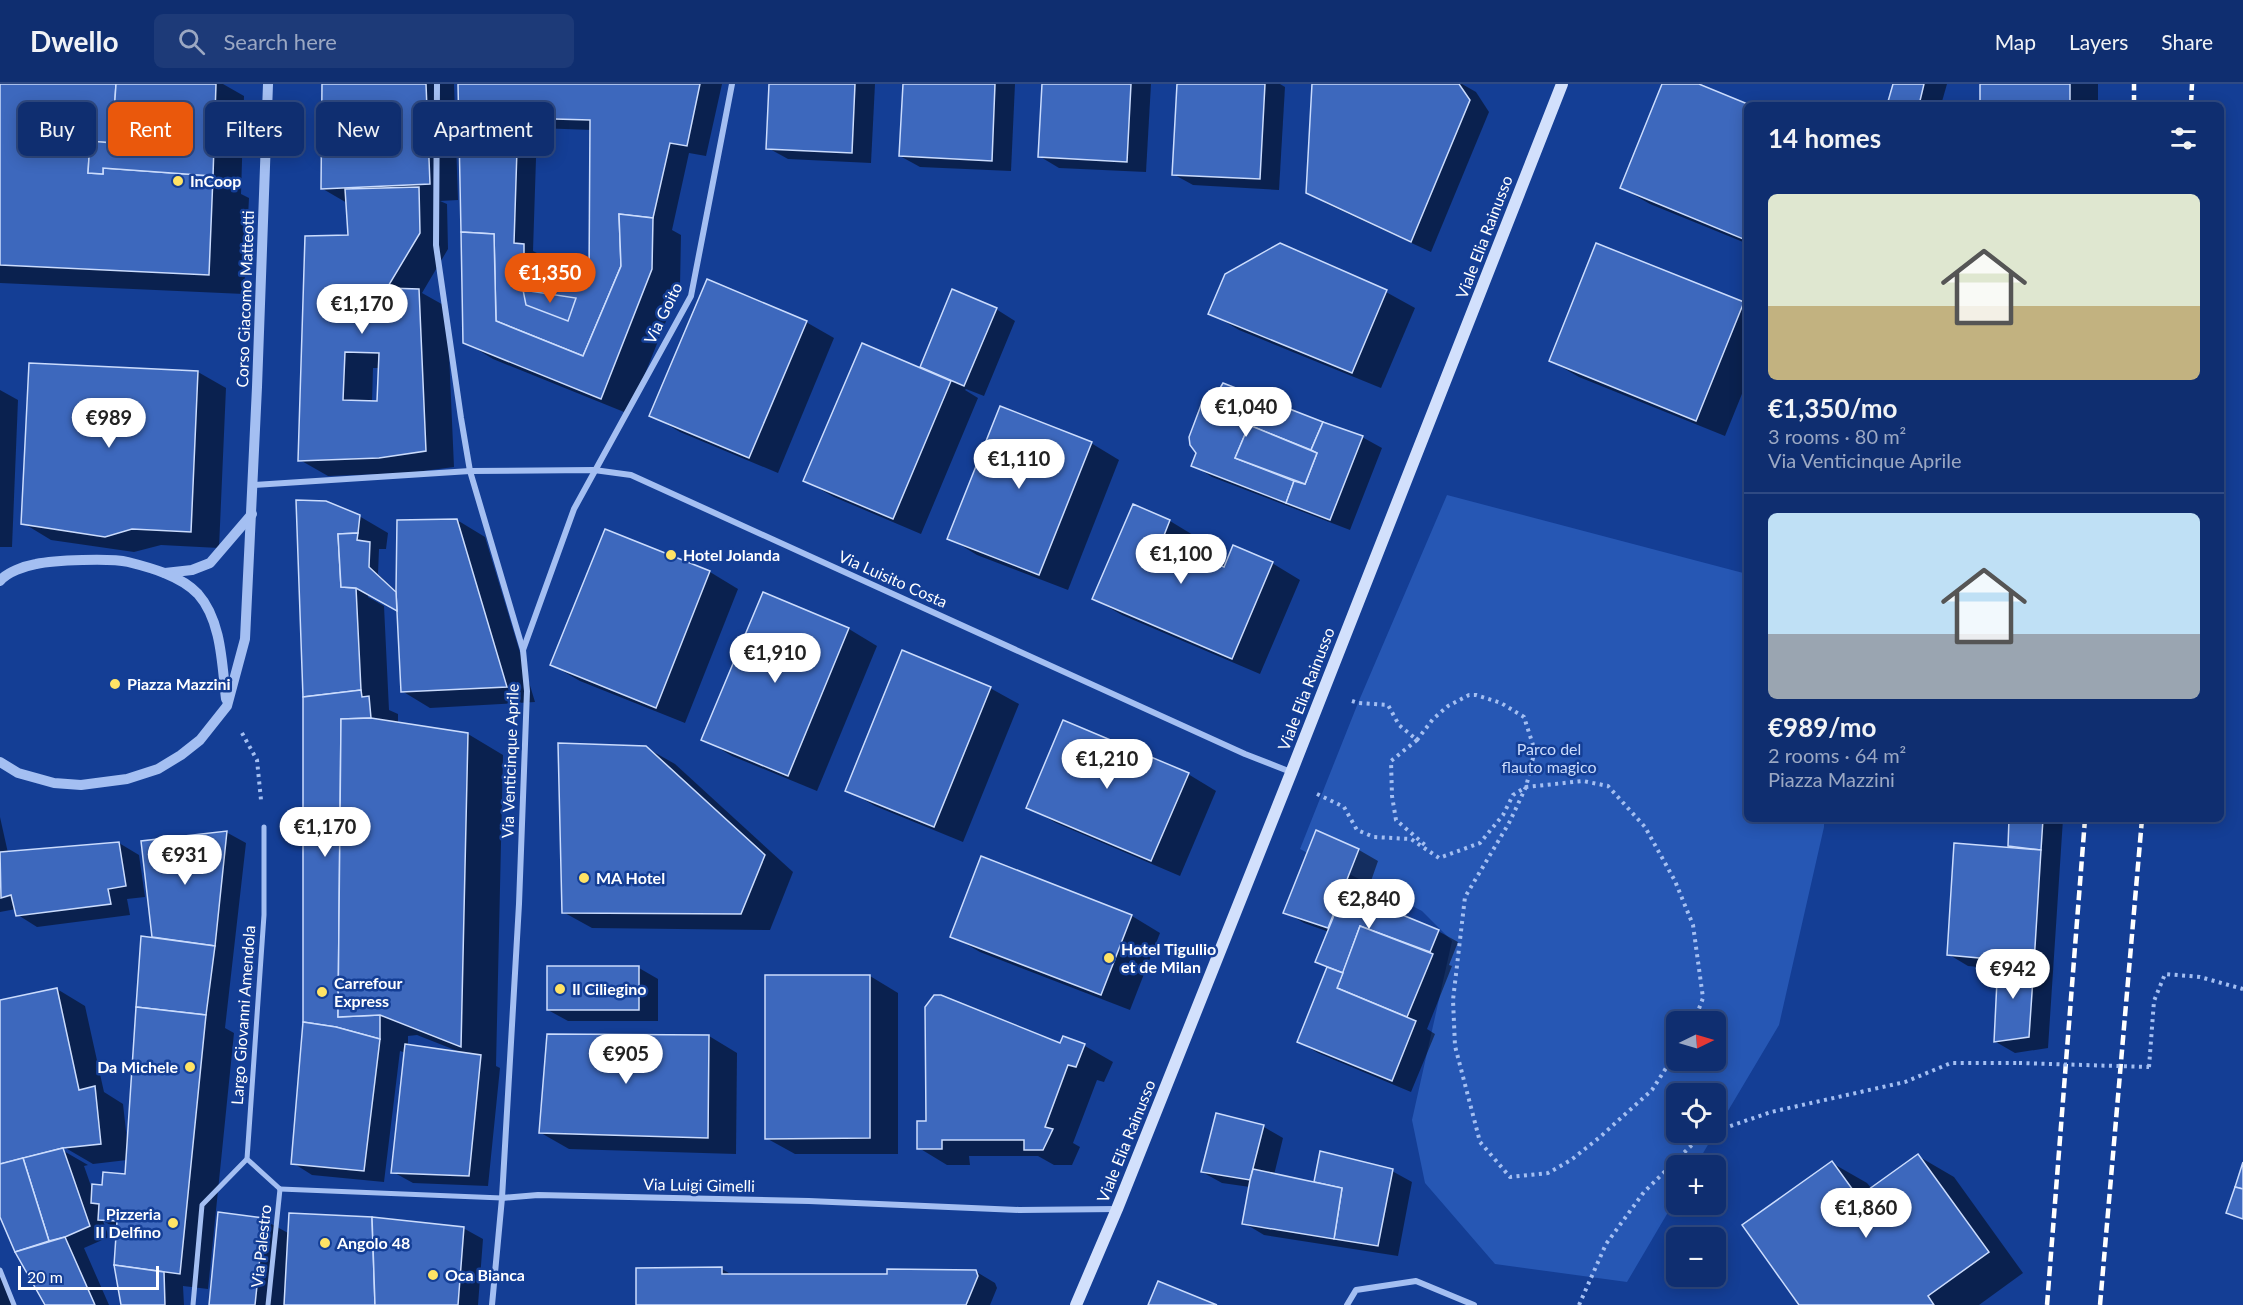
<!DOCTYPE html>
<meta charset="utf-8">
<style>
:root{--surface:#0f2e70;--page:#1d3a78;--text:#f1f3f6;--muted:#9ba8c3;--line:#2f4a83;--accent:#ea580c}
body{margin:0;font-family:Lato,sans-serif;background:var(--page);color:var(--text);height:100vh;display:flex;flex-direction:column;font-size:22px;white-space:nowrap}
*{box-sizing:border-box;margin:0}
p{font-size:20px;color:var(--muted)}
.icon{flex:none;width:33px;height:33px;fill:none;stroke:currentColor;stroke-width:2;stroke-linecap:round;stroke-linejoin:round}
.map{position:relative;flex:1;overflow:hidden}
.details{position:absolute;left:1744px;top:18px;width:480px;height:720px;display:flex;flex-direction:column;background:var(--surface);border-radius:9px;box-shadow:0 3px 15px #0003,0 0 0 2px var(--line)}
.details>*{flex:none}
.top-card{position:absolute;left:18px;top:18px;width:570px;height:54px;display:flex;gap:12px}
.needle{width:39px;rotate:85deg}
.buttons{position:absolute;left:1666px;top:927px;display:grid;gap:12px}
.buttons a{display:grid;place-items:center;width:60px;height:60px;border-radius:9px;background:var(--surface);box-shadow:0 3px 15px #0003,0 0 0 2px var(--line);font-size:30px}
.scale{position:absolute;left:18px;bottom:15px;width:141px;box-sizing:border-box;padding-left:6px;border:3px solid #fff;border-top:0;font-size:16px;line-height:21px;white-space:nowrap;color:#fff;-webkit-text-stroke:4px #143e95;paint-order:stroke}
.price{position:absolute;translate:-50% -51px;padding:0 14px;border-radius:21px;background:#fff;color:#222;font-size:20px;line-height:39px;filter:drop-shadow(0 2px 3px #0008)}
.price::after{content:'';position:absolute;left:50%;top:36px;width:18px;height:14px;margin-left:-9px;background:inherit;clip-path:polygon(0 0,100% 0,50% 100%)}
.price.on{background:var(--accent);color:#fff}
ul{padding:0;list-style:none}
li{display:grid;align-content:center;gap:12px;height:318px;padding:0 24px}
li+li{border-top:2px solid var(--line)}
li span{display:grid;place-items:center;height:186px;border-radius:9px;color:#555}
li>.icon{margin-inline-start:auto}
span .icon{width:108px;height:108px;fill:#fffc;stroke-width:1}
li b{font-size:26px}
h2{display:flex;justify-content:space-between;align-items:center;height:72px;padding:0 24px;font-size:26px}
.pill{padding:0 21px;border-radius:9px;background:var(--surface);box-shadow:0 3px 15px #0003,0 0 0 2px var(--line);font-size:21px;line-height:54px}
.pill.on{background:var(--accent);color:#fff}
header{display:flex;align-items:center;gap:36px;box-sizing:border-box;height:84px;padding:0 30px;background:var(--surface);border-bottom:2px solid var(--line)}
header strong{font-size:28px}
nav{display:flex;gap:33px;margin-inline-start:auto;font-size:21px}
.search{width:420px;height:54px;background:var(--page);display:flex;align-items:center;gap:15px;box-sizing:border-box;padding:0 21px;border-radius:9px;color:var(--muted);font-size:22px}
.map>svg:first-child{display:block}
</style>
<header>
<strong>Dwello</strong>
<div class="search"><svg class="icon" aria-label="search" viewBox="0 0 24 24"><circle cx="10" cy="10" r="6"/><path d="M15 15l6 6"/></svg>Search here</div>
<nav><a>Map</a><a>Layers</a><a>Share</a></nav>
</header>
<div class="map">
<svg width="2243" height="1221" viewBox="0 0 2243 1221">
<rect width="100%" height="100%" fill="#143e95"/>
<!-- green -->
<path fill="#2657b4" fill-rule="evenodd" d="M1447 411 1747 490 1748 735H1824V743L1779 941 1716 1047V1010H1677V1048L1715 1049 1696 1081 1677 1082V1113L1627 1198 1495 1180 1425 1099 1412 1036 1452 857 1422 827 1300 765 1358 619ZM1677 938H1716V976H1677Z"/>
<!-- shadow -->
<g fill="#0007" fill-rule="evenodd">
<path d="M0 0H223L244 12 241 110 249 114 244 210 0 199Z"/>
<path d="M324 0H454L458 116 440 117 447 120 448 165 422 209 447 223 454 383 408 389 328 392 300 376 350 152 347 119 323 105ZM373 284H380L379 318H372Z"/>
<path d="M459 0H722L706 72 689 69 672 146 681 151 680 202 629 330 493 275 465 258ZM537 44 592 46 591 198 543 189V172L533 167Z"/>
<path d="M771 0H875L871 79 788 75 768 64Z"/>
<path d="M904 0H1015L1011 87 920 83 900 72Z"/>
<path d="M1043 0H1151L1146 88 1059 84 1039 72Z"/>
<path d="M1178 0H1280L1285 3 1279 106 1193 101 1173 90Z"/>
<path d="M1314 0H1462L1476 8 1489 28 1431 168 1327 120 1308 108Z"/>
<path d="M1664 0H1695L1748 21V160L1650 120 1622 104Z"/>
<path d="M1895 0H1947L1941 21H1889Z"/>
<path d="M1982 0H2098V21H1981Z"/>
<path d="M1280 160 1386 208 1415 224 1381 304 1239 246 1210 229Z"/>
<path d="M953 207 996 225 1015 237 984 312 966 305 965 306 978 314 921 450 834 413 805 397 921 285Z"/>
<path d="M1743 220 1748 222V295L1725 352 1579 293 1551 277Z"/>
<path d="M806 238 834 254 778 389 680 348 651 331Z"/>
<path d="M198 288 226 304 219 464 161 461 134 468 51 456 23 439Z"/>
<path d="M0 306 18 316 12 463H0Z"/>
<path d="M1204 317 1362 353 1382 364 1350 446 1212 393 1193 381 1198 369Z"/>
<path d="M1091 359 1119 376 1068 506 977 471 949 454Z"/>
<path d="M1134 422 1170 437 1198 454 1193 465 1227 482 1272 479 1300 496 1260 590 1122 531 1094 515Z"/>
<path d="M359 432 388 449 386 465H379L378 490 397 508 457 436 485 453 535 618 430 624 402 607 398 526 368 509V513L384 522 389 626 398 630V640L468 650 503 671 496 982 500 984 488 1102 413 1099 393 1088 406 969 400 967 384 1098 312 1091 293 1079ZM417 951 460 968 408 962V952Z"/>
<path d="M606 447 710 488 738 505 685 639 580 597 552 581Z"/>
<path d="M763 510 849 545 877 562 817 707 732 672 703 655Z"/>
<path d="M990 604 1019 620 963 758 875 722 847 706Z"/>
<path d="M645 663 675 680 793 788 770 846 592 844 563 828Z"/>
<path d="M1188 690 1216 707 1180 792 1056 739 1028 723Z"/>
<path d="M0 733 8 769 119 759 139 771 145 813 127 815 130 831 37 843 18 831 16 825 0 828Z"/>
<path d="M2011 735H2063L2048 964 2015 969 1996 958 1999 885 1968 882 1948 870 2009 764Z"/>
<path d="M226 748 246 759 225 944 234 949 208 1205 183 1202 184 1221H122L115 1181 118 1145 103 1137 109 1153 84 1164 109 1221H47L16 1167 0 1129V918L57 905 85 922 104 1008 123 1020 127 1056H129L154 855 143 758ZM57 1059 93 1080 127 1076 126 1091 103 1102H91L84 1082 88 1081 55 1062Z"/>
<path d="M1317 748 1359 766 1378 777 1364 817 1438 847 1458 858 1449 881 1452 882 1427 945 1435 950 1411 1008 1318 969 1299 958 1328 884 1317 877 1329 848 1304 839 1285 828Z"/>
<path d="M982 774 1132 832 1160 849 1130 926 980 868 952 852Z"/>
<path d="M639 884 658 895V937H568L548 926Z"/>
<path d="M870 892 898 909V1070H795L766 1054Z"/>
<path d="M709 952 737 969 736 1070 569 1065 541 1049Z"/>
<path d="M1063 953 1085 962 1113 978 1104 998 1097 996 1073 1059 1080 1063 1072 1081H1054L1038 1072H969L970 1081H947L919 1064 927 1039 1061 961Z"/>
<path d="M1217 1031 1264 1043 1283 1054 1274 1091 1316 1100 1321 1069 1392 1087 1412 1098 1398 1172 1264 1151 1244 1139 1250 1103 1222 1099 1202 1088Z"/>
<path d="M1918 1072 1954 1093 2023 1189 1979 1221H1801L1832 1079 1867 1099 1872 1105Z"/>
<path d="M219 1130 264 1136 290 1150 463 1144 483 1155 478 1221H210Z"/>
<path d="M0 1185 15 1221H0Z"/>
<path d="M722 1185 734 1192 888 1191 975 1187 995 1199 997 1204 990 1221H637Z"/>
</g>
<!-- building -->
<g fill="#3d68bd" stroke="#cbdcfd" stroke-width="1.5" fill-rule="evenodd">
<path d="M0 0H116L112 59 90 57 88 89 103 90V84L213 92 209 191 0 181Z"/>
<path d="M116 0H216L213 92 103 84V90L88 89 90 57 112 59Z"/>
<path d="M322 0H426L430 100 321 105Z"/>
<path d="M458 0H700L687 62 670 59 653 134 619 130 621 182 583 272 496 237 494 150 461 148ZM518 34 590 36 589 196 524 183V160L514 159Z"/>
<path d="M769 0H855L852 69 766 65Z"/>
<path d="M903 0H995L992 77 899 72Z"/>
<path d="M1042 0H1131L1127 78 1038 73Z"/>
<path d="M1177 0H1265L1260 95 1172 91Z"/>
<path d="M1312 0H1459L1470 16 1411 158 1306 109Z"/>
<path d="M1662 0H1699L1750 21H1748V157L1620 104Z"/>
<path d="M1893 0H1924L1919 21H1887Z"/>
<rect x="1980" y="0" width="90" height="21"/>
<path d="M419 103 420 149 387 204 419 205 426 367 379 374 298 377 305 152 348 151 345 105ZM345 268 379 269 377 317 343 316Z"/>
<path d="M619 130 653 134 652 185 601 315 463 259 461 148 494 150 496 237 583 272 621 182Z"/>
<path d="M1280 159 1387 206 1352 289 1208 230 1225 190Z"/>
<path d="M1596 159 1744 218 1696 337 1549 277Z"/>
<path d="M707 195 807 237 749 374 649 332Z"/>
<path d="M952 205 997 224 964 302 920 283Z"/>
<path d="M523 206 576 214 568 237 526 221Z"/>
<path d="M862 259 951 297 893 435 803 397Z"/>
<path d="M29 279 198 287 191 448 132 445 105 453 21 440Z"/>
<path d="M1223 299 1323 338 1311 366 1249 341 1235 374 1294 397 1286 419 1191 382 1196 369 1190 361 1189 353 1203 316 1209 312 1216 311Z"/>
<path d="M1000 322 1092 358 1039 491 947 455Z"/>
<path d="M1323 338 1363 352 1330 436 1286 419 1294 397 1305 400 1317 369 1311 366Z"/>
<path d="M1249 341 1317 369 1305 400 1235 374Z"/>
<path d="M296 416 326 417 360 431 358 449 338 450 341 503 356 504 361 606 303 613Z"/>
<path d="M1133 420 1170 436 1161 459 1177 466 1180 458 1211 471 1208 476 1224 483 1233 461 1273 478 1232 575 1092 515Z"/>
<path d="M457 435 507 603 401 608 396 508 397 436Z"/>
<path d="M605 445 710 487 656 624 550 581Z"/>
<path d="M358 449 357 456 370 458 369 483 396 508 397 527 356 504 341 503 338 450Z"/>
<path d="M763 508 849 544 788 692 701 656Z"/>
<path d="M902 566 991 603 934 743 845 707Z"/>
<path d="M361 606 362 613 369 612 371 634 341 635 338 933 380 931V955L336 943 303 938V613Z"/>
<path d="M371 634 468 649 461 963 380 931 338 933 341 635Z"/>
<path d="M1063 636 1189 689 1151 777 1026 724Z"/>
<path d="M558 659 646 662 765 771 741 830 562 829Z"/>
<path d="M2009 735H2043L2041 766 2008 762Z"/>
<path d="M1316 746 1359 765 1328 844 1283 829Z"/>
<path d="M227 747 215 862 152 853 141 757Z"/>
<path d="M119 758 126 802 108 805 111 820 16 832 11 811 1 814 0 768Z"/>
<path d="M1954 759 2041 766 2034 879 1947 871Z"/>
<path d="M981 772 1132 831 1101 911 950 853Z"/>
<path d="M1344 807 1439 846 1430 868 1360 842 1343 889 1315 878Z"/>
<path d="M1360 842 1433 870 1407 933 1337 904Z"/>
<path d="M141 852 215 862 206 931 136 923Z"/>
<path d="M1998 876 2034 879 2029 953 1994 958Z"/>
<rect x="547" y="882" width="92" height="44"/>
<path d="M1327 883 1343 889 1337 904 1416 937 1392 997 1297 958Z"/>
<path d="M765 891H870V1054L765 1055Z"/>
<path d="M57 904 79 1006 95 1002 101 1060 63 1064 0 1080V916Z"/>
<path d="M934 911H941L1060 959 1063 952 1085 960 1076 983 1068 981 1045 1043 1053 1045 1043 1066H1024V1056H942V1065H917V1037H926L925 923Z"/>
<path d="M136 923 206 931 180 1190 114 1181 117 1137 98 1136 99 1120 91 1119 92 1100 102 1101 103 1088 125 1090Z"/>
<path d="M303 938 336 943 380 955 364 1087 291 1080Z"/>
<path d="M547 950 709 951 708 1054 539 1049Z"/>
<path d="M405 960 481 971 469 1092 391 1089Z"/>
<path d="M1216 1029 1264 1041 1250 1096 1201 1088Z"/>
<path d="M63 1064 90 1142 65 1153 49 1157 23 1074Z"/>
<path d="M1320 1067 1393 1085 1378 1162 1334 1155 1342 1104 1314 1098Z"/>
<path d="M1918 1070 1989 1168 1928 1212 1934 1221H1799L1742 1141 1832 1077 1858 1113Z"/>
<path d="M23 1074 49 1157 15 1168 0 1133V1080Z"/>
<path d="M2243 1078V1105L2235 1103Z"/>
<path d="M1253 1085 1342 1104 1334 1155 1242 1140 1250 1096Z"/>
<path d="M2235 1103 2243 1105V1135L2226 1129Z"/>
<path d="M218 1128 264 1134 255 1221H209Z"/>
<path d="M289 1129 372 1133 375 1221H284Z"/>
<path d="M372 1133 464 1143 458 1221H375Z"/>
<path d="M65 1153 95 1221H45L15 1168Z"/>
<path d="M114 1181 164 1188 165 1221H121Z"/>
<path d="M722 1183V1190H887V1185L976 1186 978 1192 966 1221H636V1184Z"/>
<path d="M1158 1197 1217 1221H1148Z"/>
</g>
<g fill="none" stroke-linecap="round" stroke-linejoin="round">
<!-- path -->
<g stroke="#a4bff2" stroke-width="4" stroke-dasharray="3 4.5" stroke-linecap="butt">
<path d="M1352 617 1358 619 1388 621 1399 641 1417 656 1433 635 1448 622 1469 611H1476L1501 619 1524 633 1533 661V674L1526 703 1509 739 1465 813 1453 916 1455 962 1480 1058 1510 1093 1548 1089 1571 1076 1600 1053 1652 1006 1677 967"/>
<path d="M242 649 257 676 261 716"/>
<path d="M1417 656 1391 677 1392 712 1396 736 1425 761"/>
<path d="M1317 710 1344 723 1357 746 1374 753 1411 755 1439 774 1480 759 1503 731 1513 711 1526 703 1583 697 1608 702 1645 743 1675 797 1693 841 1703 914 1694 938"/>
<path d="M2149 983 2154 917 2165 890 2200 893 2243 905"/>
<path d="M1716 1047 1771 1028 1905 998 1951 979H2019"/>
<path d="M1579 1221 1606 1160 1644 1108 1700 1053 1713 1048"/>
</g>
<!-- pedestrian -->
<g stroke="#a4bff2" stroke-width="5">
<path d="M264 743V831L247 1075 280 1105"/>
<path d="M280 1105 502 1114"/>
<path d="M0 1186 14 1221"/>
<path d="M193 1221 202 1121 247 1075"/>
<path d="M268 1221 280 1105"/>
</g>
<!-- minor -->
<g stroke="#a4bff2" stroke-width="6">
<path d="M437 0 436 161 461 334 470 387 523 566 527 607 519 820 502 1114 492 1221"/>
<path d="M253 401 470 387 594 386 631 391 1245 670 1291 688"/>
<path d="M523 566 574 425 691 212 732 0"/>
<path d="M502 1114 538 1111 809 1117 1019 1126 1117 1125"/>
<path d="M1347 1221 1356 1206 1416 1197 1474 1221"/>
</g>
<!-- tertiary -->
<g stroke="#a4bff2" stroke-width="10">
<path d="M165 489 192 486 210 479 252 430"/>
<path d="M0 497C7 488 25 482 36 480 54 476 111 474 128 478 152 484 181 492 198 510 222 537 222 582 226 615"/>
<path d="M0 678 18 689 54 699 81 701 127 695 158 685 181 671 200 656 227 622 245 555 257 303 268 0"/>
</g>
<!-- secondary -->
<path stroke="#d2e0fc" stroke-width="12" d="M1076 1221 1117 1125 1291 689 1562 0"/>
<!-- rail -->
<g stroke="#fff" stroke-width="4.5" stroke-dasharray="10 4.5" stroke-linecap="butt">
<path d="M2134 21V0"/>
<path d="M2191 21 2192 0"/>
<path d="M2047 1221 2085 735"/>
<path d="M2100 1221 2142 735"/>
</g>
<!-- path-bridge -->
<path stroke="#a4bff2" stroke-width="4" stroke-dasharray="3 4.5" stroke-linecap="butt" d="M2019 979 2149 983"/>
</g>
<!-- markers -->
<g fill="#ffe365" stroke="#143e95" stroke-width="2">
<circle cx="178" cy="97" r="6"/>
<circle cx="671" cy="471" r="6"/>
<circle cx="115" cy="600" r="6"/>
<circle cx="584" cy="794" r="6"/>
<circle cx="1109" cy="874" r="6"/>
<circle cx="560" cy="905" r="6"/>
<circle cx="322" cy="908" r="6"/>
<circle cx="190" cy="983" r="6"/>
<circle cx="173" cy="1139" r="6"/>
<circle cx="325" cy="1159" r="6"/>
<circle cx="433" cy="1191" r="6"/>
</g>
<g text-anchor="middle" stroke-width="5" stroke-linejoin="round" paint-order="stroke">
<!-- poi labels -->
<g font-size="16" font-weight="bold" fill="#fff" stroke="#143e95" text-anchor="start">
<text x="190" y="103">InCoop</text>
<text x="683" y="477">Hotel Jolanda</text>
<text x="127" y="606">Piazza Mazzini</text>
<text x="596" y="800">MA Hotel</text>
<text x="1121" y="871">Hotel Tigullio<tspan x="1121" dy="18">et de Milan</tspan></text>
<text x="334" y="905">Carrefour<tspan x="334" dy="18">Express</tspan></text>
<text x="572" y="911">Il Ciliegino</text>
<text x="178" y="989" text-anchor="end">Da Michele</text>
<text x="161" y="1136" text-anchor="end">Pizzeria<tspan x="161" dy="18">II Delfino</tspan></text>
<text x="337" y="1165">Angolo 48</text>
<text x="445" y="1197">Oca Bianca</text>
</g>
<!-- street labels -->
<g font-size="16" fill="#fff" stroke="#143e95">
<text transform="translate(1484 153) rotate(-69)" y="6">Viale Elia Rainusso</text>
<text transform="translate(245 215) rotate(-88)" y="6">Corso Giacomo Matteotti</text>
<text transform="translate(663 229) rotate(-64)" y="6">Via Goito</text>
<text transform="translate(893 495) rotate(24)" y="6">Via Luisito Costa</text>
<text transform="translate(1306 605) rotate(-69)" y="6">Viale Elia Rainusso</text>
<text transform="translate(510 677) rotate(-88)" y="6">Via Venticinque Aprile</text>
<text transform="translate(243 931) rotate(-86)" y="6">Largo Giovanni Amendola</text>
<text transform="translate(1126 1057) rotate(-68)" y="6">Viale Elia Rainusso</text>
<text transform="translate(699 1101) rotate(1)" y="6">Via Luigi Gimelli</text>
<text transform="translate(261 1162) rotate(-84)" y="6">Via Palestro</text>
</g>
<!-- park labels -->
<g font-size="16" fill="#cbdcfd" stroke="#143e95">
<text x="1549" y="671">Parco del<tspan x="1549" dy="18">flauto magico</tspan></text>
</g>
</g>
</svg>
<div class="buttons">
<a><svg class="needle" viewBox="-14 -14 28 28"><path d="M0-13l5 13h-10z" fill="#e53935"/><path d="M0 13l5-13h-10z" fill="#9ba8c3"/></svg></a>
<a><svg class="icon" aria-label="locate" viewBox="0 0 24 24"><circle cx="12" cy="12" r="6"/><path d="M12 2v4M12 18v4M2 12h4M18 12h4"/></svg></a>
<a>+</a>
<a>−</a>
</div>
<div class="scale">20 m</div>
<b class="price on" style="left:550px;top:220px">€1,350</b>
<b class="price" style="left:362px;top:251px">€1,170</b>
<b class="price" style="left:1246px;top:354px">€1,040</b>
<b class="price" style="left:109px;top:365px">€989</b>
<b class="price" style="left:1019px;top:406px">€1,110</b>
<b class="price" style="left:1181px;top:501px">€1,100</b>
<b class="price" style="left:775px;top:600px">€1,910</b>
<b class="price" style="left:1107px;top:706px">€1,210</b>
<b class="price" style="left:325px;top:774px">€1,170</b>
<b class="price" style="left:185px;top:802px">€931</b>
<b class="price" style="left:1369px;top:846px">€2,840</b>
<b class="price" style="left:2013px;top:916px">€942</b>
<b class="price" style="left:626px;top:1001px">€905</b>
<b class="price" style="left:1866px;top:1155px">€1,860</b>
<div class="top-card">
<a class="pill">Buy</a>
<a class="pill on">Rent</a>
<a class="pill">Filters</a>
<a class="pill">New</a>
<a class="pill">Apartment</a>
</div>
<section class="details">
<h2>14 homes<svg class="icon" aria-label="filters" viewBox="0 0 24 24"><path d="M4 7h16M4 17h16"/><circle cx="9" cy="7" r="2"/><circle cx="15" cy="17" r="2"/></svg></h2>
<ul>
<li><span style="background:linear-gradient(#dfe7d0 60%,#c2b280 0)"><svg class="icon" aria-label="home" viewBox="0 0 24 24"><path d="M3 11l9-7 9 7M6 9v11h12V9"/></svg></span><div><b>€1,350/mo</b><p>3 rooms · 80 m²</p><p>Via Venticinque Aprile</p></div></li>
<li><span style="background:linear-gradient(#bfe0f5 65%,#9aa5b1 0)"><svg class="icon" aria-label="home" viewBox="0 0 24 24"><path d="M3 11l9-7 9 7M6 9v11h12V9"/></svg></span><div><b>€989/mo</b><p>2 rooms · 64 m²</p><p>Piazza Mazzini</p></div></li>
</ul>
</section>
</div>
